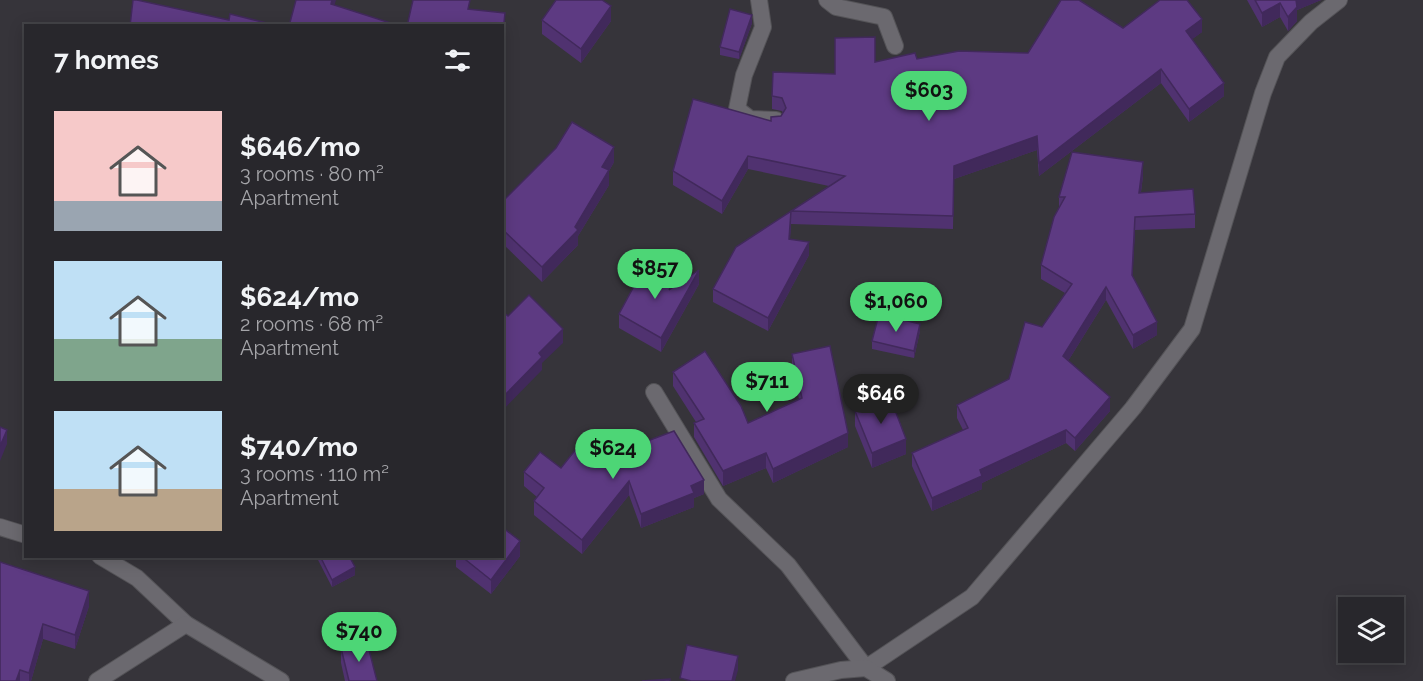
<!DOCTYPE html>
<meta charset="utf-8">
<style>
:root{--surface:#28272c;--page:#302f34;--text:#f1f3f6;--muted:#a5a5a9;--line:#444448;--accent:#4dd676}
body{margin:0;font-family:Raleway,sans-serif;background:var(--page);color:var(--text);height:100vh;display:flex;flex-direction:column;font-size:22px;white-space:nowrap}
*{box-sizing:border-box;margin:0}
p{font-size:20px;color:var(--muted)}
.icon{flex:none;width:33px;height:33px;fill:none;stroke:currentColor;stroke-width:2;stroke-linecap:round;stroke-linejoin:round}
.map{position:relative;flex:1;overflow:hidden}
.details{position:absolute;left:24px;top:24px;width:480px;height:534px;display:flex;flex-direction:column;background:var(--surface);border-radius:0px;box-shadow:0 3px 15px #0003,0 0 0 2px var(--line)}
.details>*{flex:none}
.buttons{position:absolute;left:1338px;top:597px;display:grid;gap:12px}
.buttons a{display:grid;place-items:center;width:66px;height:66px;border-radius:0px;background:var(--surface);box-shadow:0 3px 15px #0003,0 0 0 2px var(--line);font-size:30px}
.price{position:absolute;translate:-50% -51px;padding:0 14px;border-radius:21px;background:var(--accent);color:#111;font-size:20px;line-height:39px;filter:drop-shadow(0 2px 3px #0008)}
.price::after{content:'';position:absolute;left:50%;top:36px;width:18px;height:14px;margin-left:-9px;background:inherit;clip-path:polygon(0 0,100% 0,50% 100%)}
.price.active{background:#222;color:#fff}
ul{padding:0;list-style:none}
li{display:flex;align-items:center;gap:18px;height:150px;padding:0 30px}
li span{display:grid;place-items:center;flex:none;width:168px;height:120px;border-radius:0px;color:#555}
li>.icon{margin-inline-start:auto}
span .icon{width:72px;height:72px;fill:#fffc;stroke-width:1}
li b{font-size:26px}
h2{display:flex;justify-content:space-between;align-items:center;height:72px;padding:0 30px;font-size:26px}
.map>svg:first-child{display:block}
</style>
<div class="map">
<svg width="1423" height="681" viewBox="0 0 1423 681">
<rect width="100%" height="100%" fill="#36343a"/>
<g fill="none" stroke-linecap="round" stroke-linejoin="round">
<defs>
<g id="minor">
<path d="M759 0 763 27 744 75 737 109 750 119 776 120"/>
<path d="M827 0 836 7 884 17 895 46"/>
<path d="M654 392 719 499 788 565 866 668 972 597 1133 408 1192 329 1263 93 1277 57 1311 22 1339 0"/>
<path d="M0 527 26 535"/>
<path d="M100 556 137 578 186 624"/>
<path d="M97 681 186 624 281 681"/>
<path d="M794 681 841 670 866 668 887 681"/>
</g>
</defs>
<!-- minor casing -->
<use href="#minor" stroke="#545357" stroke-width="18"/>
<!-- minor -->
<use href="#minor" stroke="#6b696f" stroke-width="16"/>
</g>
<!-- wall -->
<g fill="#503270">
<path d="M1247 0H1321L1297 10V21L1288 31 1280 17 1262 27Z"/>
<path d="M542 20 611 21 581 63 542 34Z"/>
<path d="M752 23 739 59 720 55V47Z"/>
<path d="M1123 28 1202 32 1192 39 1224 96 1189 122 1161 83 1039 176 1037 150 954 179 953 229 791 224 790 239 809 255 768 331 713 302V289L736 247 829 186 748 169 722 214 673 185V171L781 116 783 113 782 111 772 109V96L835 74 875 62 1028 53Z"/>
<path d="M614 162 609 171V185L578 236V245L542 282 502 243V202Z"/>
<path d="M1143 176 1141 192 1195 214V228L1135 230 1132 276 1157 335 1133 349 1106 300 1068 361 1110 411 1075 451 1066 443 982 483V489L932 511 912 466V453L963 430 957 418V405L1009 379 1065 293 1041 279V265L1059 207V197Z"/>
<path d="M699 284 661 352 619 328V314L676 285Z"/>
<path d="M920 331 914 358 872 349V341Z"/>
<path d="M792 354 848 447 773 483 766 468 723 486 694 437V423L696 422 673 386V372L748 423 799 399 792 369Z"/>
<path d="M855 411 906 454 872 468 855 426Z"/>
<path d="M613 454 704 494 694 498V507L641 528 629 495 582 554 534 515V501L537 497 524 486V472L561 468Z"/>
<path d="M316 556H349L355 575 332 587Z"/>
<path d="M456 556H520L491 594 456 567Z"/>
<path d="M0 562 89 606 75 649 43 639 31 681H0Z"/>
<path d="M341 648 377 681H345L341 663Z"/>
</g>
<!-- shaded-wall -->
<g fill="#41295b">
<path d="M332 0H336L331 17V4Z"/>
<path d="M1295 0H1321L1297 10V21L1288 31V17Z"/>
<path d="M1280 3V17L1262 27V13Z"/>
<path d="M611 6V21L581 63V49Z"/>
<path d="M505 13V27L502 56V42Z"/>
<path d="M752 15V23L739 59V52Z"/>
<path d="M1202 19V32L1186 44V31Z"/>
<path d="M1161 69V83L1039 176V163Z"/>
<path d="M1224 83V96L1189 122V109Z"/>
<path d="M1037 136V150L954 179 953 229 954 166Z"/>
<path d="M614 147V162L609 171V185L578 236V245L542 282V267L575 227 602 167Z"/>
<path d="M748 156V169L722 214V201Z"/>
<path d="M1143 162V176L1139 206V193Z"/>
<path d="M791 211V224L789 252V239Z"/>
<path d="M1135 217V230L1132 288V275Z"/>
<path d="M809 242V255L768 331V318Z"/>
<path d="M699 270V284L661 352V338Z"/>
<path d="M676 278V292L669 290Z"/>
<path d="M1106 287V300L1063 369V356Z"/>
<path d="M1157 322V335L1133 349V335Z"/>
<path d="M920 324V331L914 358V351Z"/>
<path d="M563 329V343L542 363V370L502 411V398L539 353Z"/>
<path d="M1110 397V411L1075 451V438Z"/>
<path d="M7 430V444L0 461V446Z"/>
<path d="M1066 430V443L982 483V489L932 511V498L980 470Z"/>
<path d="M848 433V447L773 483V469Z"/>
<path d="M906 439V454L872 468V453Z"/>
<path d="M766 453V468L723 486V471Z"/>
<path d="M704 480V494L694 498V507L641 528V514L691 486Z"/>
<path d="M629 481V495L582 554V540Z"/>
<path d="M520 541V556L491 594V580Z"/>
<path d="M355 567V575L332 587V580Z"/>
<path d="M89 591V606L75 649V635Z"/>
<path d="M43 624V639L31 681H29V673Z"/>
<path d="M738 656V670L735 681H732Z"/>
<path d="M20 670V681H16Z"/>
</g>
<!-- building -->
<g fill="#5d3a82" stroke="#41295b" stroke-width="1.5">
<path d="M133 0H137L229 20 230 14 279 26H130Z"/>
<path d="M296 0H332L331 4 400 26H289Z"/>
<path d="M413 0H470L468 9 505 13 502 42V26H407Z"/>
<path d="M556 0H602L611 6 581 49 542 20Z"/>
<path d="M1061 0H1079L1123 28 1160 0H1187L1202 19 1186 31 1224 83 1189 109 1161 69 1039 163 1037 136 954 166 953 216 791 211 789 239 809 242 768 318 713 289 736 247 845 176 748 156 722 201 673 171 693 99 771 121V117L781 116 786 108 782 98 772 96 773 72 835 74V38L875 37V62L915 53 917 59 959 51 1028 53Z"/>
<path d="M1255 0H1296L1297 7 1288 17 1280 3 1262 13Z"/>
<path d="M730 9 752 15 739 52 720 47Z"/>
<path d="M572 122 614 147 602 167 609 170 575 227 578 230 542 267 502 229V202L556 148Z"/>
<path d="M1072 152 1143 162 1139 193 1193 189 1195 214 1135 217 1132 275 1157 322 1133 335 1106 287 1063 356 1110 397 1075 438 1066 430 980 470 982 476 932 498 912 453 968 428 957 405 1009 379 1025 322 1042 327 1072 284 1041 265 1054 217 1065 197H1059Z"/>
<path d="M647 262 676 278 669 290 699 270 661 338 619 314Z"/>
<path d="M529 295 563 329 539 353 542 357 502 398V311L508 316Z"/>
<path d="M879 314 920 324 914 351 872 341Z"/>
<path d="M830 346 848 433 773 469 766 453 723 471 694 423 704 419 673 372 705 351 741 406 748 423 802 398 792 354Z"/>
<path d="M890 397 906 439 872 453 855 411Z"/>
<path d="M0 427 7 430 0 446Z"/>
<path d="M674 431 704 480 691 486 694 493 641 514 629 481 582 540 534 501 544 488 524 472 540 452 561 468 588 434 613 454Z"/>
<path d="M502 527 520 541 491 580 461 556H502Z"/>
<path d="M320 556H349L355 567 332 580Z"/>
<path d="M0 562 89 591 75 635 43 624 29 673 20 670 16 681H0Z"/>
<path d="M367 642 377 681H349L341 648Z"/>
<path d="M687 645 738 656 732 681H691L680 678Z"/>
<path d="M670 679V681H642Z"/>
</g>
</svg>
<div class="buttons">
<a><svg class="icon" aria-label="layers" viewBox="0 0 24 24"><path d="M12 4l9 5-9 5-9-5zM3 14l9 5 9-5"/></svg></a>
</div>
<b class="price" style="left:929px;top:122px">$603</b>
<b class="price" style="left:655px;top:300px">$857</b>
<b class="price" style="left:896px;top:333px">$1,060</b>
<b class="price" style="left:767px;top:413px">$711</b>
<b class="price active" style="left:881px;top:425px">$646</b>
<b class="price" style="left:613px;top:480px">$624</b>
<b class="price" style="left:359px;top:663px">$740</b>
<section class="details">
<h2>7 homes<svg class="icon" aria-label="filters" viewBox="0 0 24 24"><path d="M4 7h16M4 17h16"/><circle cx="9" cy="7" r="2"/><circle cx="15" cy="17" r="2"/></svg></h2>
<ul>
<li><span style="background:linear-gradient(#f6c9c9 75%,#9aa5b1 0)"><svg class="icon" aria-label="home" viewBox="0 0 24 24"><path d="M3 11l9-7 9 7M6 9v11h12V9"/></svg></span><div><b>$646/mo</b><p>3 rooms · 80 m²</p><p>Apartment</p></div></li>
<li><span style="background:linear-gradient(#bfe0f5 65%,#7fa58c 0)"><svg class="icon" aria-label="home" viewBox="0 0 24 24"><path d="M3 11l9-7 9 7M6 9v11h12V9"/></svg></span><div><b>$624/mo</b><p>2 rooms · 68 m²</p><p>Apartment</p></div></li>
<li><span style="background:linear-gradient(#bfe0f5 65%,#b9a48a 0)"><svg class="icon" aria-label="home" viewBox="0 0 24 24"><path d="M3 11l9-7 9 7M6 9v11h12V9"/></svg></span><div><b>$740/mo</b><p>3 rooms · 110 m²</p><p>Apartment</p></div></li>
</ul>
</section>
</div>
